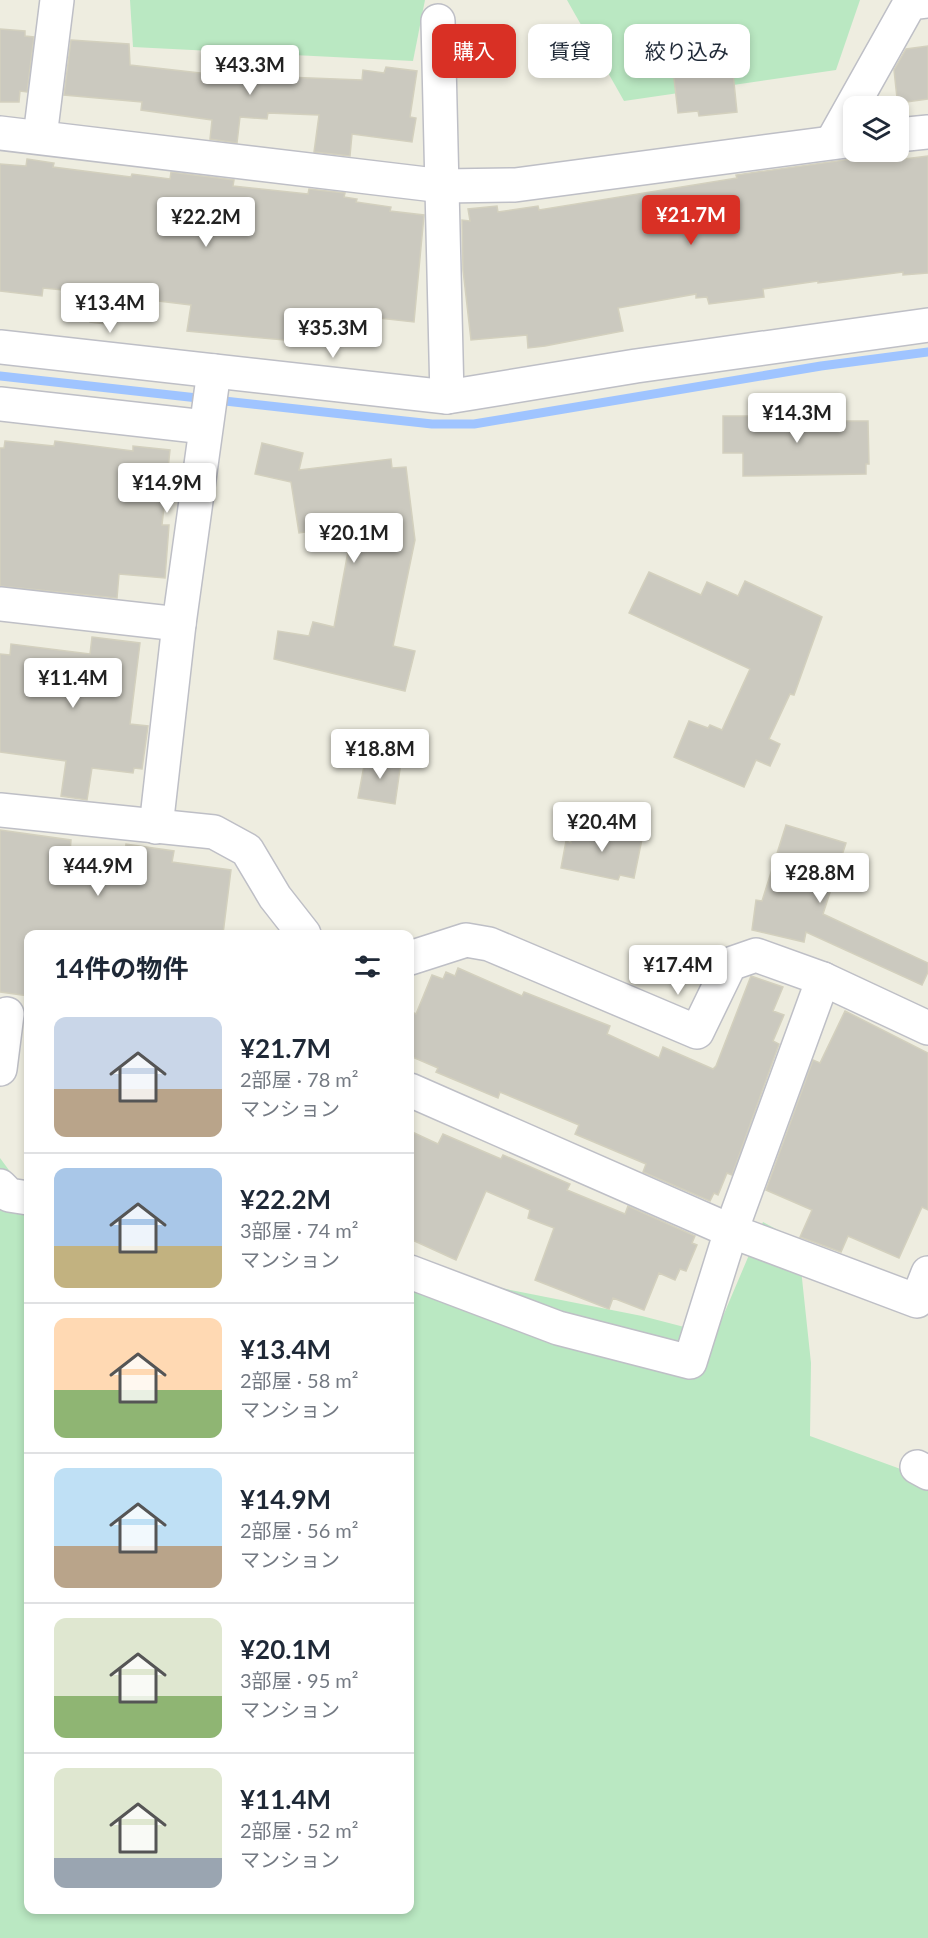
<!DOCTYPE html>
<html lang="ja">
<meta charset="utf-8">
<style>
:root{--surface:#fff;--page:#f2f2f3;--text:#1f2937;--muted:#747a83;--line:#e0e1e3;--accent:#d93025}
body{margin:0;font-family:Lato,"Noto Sans JP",sans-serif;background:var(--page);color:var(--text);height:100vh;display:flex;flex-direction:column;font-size:22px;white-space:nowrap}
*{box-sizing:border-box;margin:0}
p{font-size:20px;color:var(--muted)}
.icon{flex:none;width:33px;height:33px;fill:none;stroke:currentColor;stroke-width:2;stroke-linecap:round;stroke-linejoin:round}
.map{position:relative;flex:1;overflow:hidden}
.details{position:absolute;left:24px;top:930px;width:390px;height:984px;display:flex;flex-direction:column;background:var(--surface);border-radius:12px;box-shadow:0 3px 9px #0003}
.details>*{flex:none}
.guide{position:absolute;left:432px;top:24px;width:405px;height:54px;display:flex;gap:12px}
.controls{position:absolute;left:843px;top:96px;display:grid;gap:12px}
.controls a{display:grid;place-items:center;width:66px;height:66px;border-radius:12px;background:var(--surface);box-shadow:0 3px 9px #0003;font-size:30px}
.price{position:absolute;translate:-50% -51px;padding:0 14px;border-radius:6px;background:#fff;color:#222;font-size:20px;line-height:39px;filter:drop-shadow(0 2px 3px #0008)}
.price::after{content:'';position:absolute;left:50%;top:36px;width:18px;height:14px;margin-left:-9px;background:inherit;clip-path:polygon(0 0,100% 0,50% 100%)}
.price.on{background:var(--accent);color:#fff}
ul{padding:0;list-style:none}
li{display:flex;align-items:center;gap:18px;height:150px;padding:0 30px}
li+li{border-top:2px solid var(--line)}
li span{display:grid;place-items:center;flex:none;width:168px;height:120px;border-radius:12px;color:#555}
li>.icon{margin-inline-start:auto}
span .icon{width:72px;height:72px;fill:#fffc;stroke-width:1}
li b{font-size:26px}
h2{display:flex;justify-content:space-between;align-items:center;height:72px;padding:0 30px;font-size:26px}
.tag{padding:0 21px;border-radius:12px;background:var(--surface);box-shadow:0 3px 9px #0003;font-size:21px;line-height:54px}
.tag.on{background:var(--accent);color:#fff}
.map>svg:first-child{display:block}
</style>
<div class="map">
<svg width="928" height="1938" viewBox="0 0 928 1938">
<rect width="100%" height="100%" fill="#eeede0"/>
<!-- green -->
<g fill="#bae8c2">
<path d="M130 0H425L413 61 133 47Z"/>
<path d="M567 0H860L836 70 624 101Z"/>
<path d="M0 1158 28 1196V1910H410V1270L642 1316 715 1335 763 1222 798 1241 811 1363 810 1436 928 1479V1938H0Z"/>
</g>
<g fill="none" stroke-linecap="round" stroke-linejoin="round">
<!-- stream -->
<path stroke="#9fc4ff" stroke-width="9" d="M0 376 432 424H474L821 366 928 352"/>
</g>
<!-- building -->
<g fill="#cbc9bf" stroke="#d3d0be" stroke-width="1.5">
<path d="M0 29 25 31V36L34 37 27 92 20 91 19 102H0Z"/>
<path d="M71 40 129 44 130 65 218 75 286 80V77L362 80 363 70 384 73 386 67 417 71 410 117 416 118 412 142 352 134 350 156 314 152 319 115 268 113 267 119 240 117 237 143 210 139 212 120 141 110 142 102 64 95Z"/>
<path d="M928 46V99L900 103V97L897 98 894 70 906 49Z"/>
<path d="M732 63 737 112 699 116 698 111 678 113 673 70Z"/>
<path d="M887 154 888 161 928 156V273L903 275V272L818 283V281L763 289 764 297 709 304 707 297 696 298V294L618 308 623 331 545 346 528 348 527 335 471 340 463 270 462 220 470 221 468 209 497 206 498 212 538 206 539 210 737 178 736 175Z"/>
<path d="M27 159 54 163 53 167 131 177 132 174 170 179 171 172 234 180 233 186 308 194 309 189 345 193 344 197 357 199 356 202 391 207 390 211 424 215 414 322 297 309 295 341 187 331 191 305 117 296 114 325 90 322 94 293 43 288 42 296 0 291V164L26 166Z"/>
<path d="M769 409H809V412H820V421H868L869 464H866V474L743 476V453H723V416H769Z"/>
<path d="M5 441 54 446 55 441 133 451V446L170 450 162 525H169L165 578 119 574 117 598 0 586V448H4Z"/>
<path d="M262 443 303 453 299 470 391 459 392 468 406 467 415 540 393 646 415 651 405 691 274 659 278 631 309 636 313 622 334 627 353 525 299 533 291 482 255 474Z"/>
<path d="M649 572 701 595 707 582 738 596 745 581 822 617 794 695 790 694 769 739 780 744 770 766 756 760 744 787 674 757 689 721 708 728 710 725 722 730 750 669 629 613Z"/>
<path d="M92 637 140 643 130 724 148 726 142 769 134 768 133 773 92 768 87 800 61 796 66 761 0 752V654L10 655 11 644 90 654Z"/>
<path d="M366 755 401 762 395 804 358 798Z"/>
<path d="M574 824 642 839 634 878 620 875 618 880 561 868 566 841 571 843Z"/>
<path d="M786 825 846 843 823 914 928 963V972L922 985 806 932 804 942 752 930 756 900 762 901Z"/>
<path d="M0 830 71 840 70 853 124 859 126 844 174 851 172 862 231 870 223 934H28V996L0 992Z"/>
<path d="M458 968 522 996 524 992 610 1026 607 1034 659 1058 663 1047 713 1069 716 1066 751 976 783 987 773 1011 784 1015 773 1041 779 1044 732 1175 727 1173 718 1195 714 1193 710 1201 643 1172 646 1164 575 1134 579 1125 500 1092 498 1098 436 1072 438 1068 410 1056V1011L416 1014 432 975 443 979 446 972 455 976Z"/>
<path d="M845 1011 928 1053V1210L922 1207 899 1258 848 1236 841 1252 800 1237 812 1210 766 1190 813 1060 820 1063Z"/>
<path d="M410 1131 438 1144 443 1134 501 1159 503 1155 570 1184 567 1190 625 1214 628 1206 695 1236 692 1243 697 1245 686 1271 680 1269 675 1280 659 1273 644 1310 613 1298 609 1309 535 1280 554 1228 528 1218 530 1210 486 1191 456 1260 410 1239Z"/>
</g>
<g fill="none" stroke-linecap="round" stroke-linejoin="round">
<defs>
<g id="minor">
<path d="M438 21 447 397"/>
<path d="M0 133 443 186 515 185 854 140"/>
<path d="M898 135 928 132"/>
<path d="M40 137 57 0"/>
<path d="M832 142 910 3 928 1"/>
<path d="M0 347 447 397 636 366 928 325"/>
<path d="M0 404 205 427"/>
<path d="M0 604 179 624"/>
<path d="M0 810 214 832 247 850 275 897 304 934"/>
<path d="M156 827 179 624 214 371"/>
<path d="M410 958 466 940 489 944 697 1032 730 964 756 955 823 979 928 1028"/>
<path d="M0 1069 7 1014"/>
<path d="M410 1090 731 1231 917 1301 928 1273"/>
<path d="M0 1186 9 1195 28 1198"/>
<path d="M410 1272 558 1328 690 1362 731 1231 823 979"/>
<path d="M917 1467 928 1473"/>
</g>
</defs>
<!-- minor casing -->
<use href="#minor" stroke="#bebfc6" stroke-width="36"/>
<!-- minor -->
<use href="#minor" stroke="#fff" stroke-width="33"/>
</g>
</svg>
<div class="controls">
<a><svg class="icon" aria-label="layers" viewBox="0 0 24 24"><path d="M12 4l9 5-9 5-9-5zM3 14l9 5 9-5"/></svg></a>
</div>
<b class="price" style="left:250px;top:96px">¥43.3M</b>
<b class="price on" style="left:691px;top:246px">¥21.7M</b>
<b class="price" style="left:206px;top:248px">¥22.2M</b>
<b class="price" style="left:110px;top:334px">¥13.4M</b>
<b class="price" style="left:333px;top:359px">¥35.3M</b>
<b class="price" style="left:797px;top:444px">¥14.3M</b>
<b class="price" style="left:167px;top:514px">¥14.9M</b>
<b class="price" style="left:354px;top:564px">¥20.1M</b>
<b class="price" style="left:73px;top:709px">¥11.4M</b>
<b class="price" style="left:380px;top:780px">¥18.8M</b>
<b class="price" style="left:602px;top:853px">¥20.4M</b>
<b class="price" style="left:98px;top:897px">¥44.9M</b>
<b class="price" style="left:820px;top:904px">¥28.8M</b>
<b class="price" style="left:678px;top:996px">¥17.4M</b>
<div class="guide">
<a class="tag on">購入</a>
<a class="tag">賃貸</a>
<a class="tag">絞り込み</a>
</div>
<section class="details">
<h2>14件の物件<svg class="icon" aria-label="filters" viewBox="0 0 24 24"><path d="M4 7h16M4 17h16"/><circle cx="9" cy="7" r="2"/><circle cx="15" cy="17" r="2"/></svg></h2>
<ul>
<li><span style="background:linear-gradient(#c9d6e8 60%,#b9a48a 0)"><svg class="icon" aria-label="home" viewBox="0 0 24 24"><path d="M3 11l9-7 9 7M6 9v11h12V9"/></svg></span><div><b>¥21.7M</b><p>2部屋 · 78 m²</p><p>マンション</p></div></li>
<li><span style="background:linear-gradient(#a9c7e8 65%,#c2b280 0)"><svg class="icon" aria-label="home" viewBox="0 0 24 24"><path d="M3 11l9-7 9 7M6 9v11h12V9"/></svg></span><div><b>¥22.2M</b><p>3部屋 · 74 m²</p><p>マンション</p></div></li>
<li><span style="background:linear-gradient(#ffd9b3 60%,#8fb573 0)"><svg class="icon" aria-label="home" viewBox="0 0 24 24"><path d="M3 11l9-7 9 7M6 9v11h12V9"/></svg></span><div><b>¥13.4M</b><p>2部屋 · 58 m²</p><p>マンション</p></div></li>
<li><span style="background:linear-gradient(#bfe0f5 65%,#b9a48a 0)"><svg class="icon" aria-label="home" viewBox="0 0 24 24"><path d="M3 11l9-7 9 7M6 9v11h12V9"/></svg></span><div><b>¥14.9M</b><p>2部屋 · 56 m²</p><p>マンション</p></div></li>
<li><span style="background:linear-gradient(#dfe7d0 65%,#8fb573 0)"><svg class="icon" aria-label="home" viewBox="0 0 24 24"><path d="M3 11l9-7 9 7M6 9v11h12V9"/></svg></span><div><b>¥20.1M</b><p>3部屋 · 95 m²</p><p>マンション</p></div></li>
<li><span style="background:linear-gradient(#dfe7d0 75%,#9aa5b1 0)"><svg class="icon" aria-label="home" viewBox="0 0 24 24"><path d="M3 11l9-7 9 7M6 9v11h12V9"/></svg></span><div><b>¥11.4M</b><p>2部屋 · 52 m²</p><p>マンション</p></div></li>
</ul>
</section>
</div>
